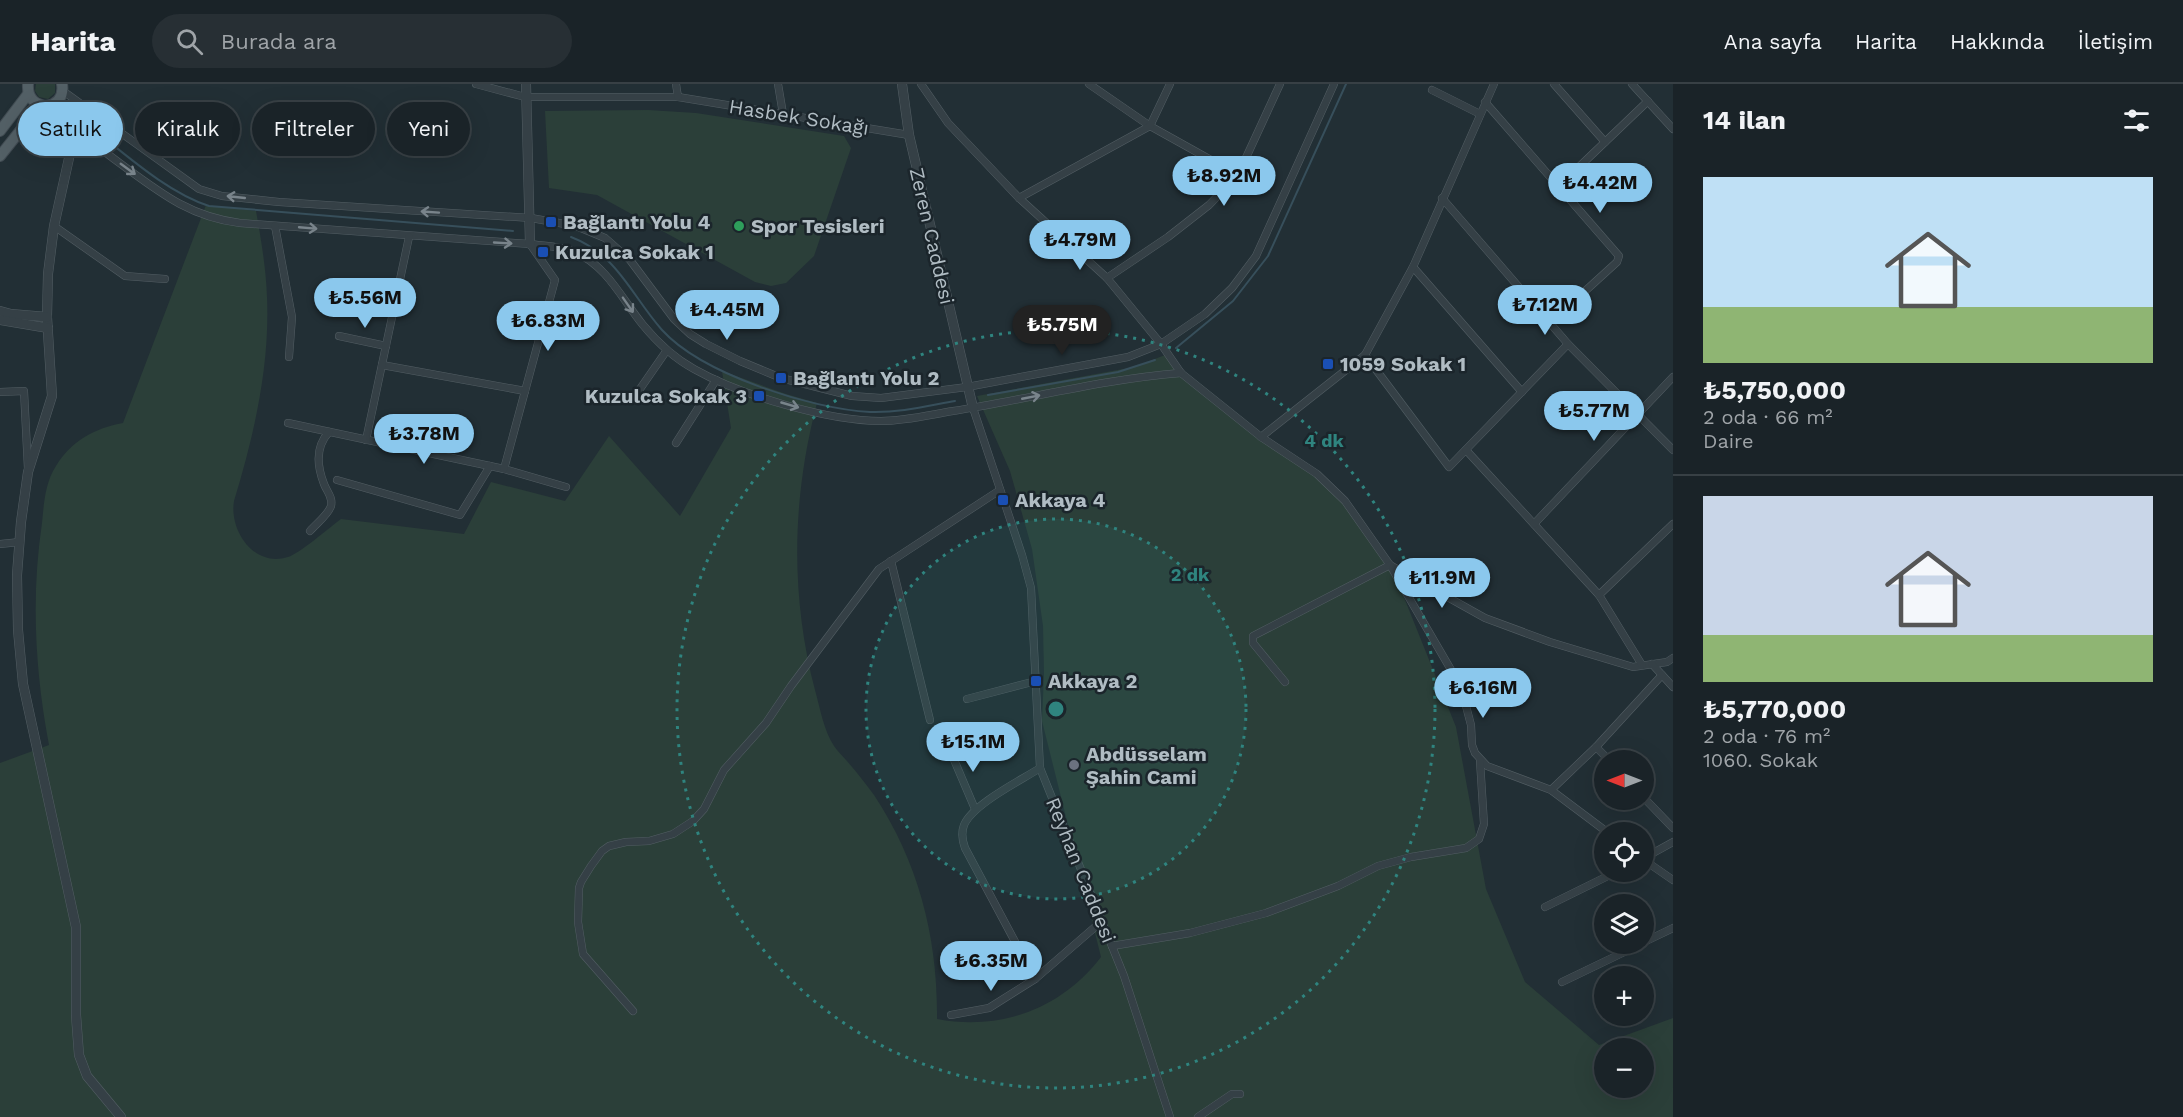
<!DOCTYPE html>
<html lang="tr">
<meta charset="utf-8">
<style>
:root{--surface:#1a2328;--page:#272f34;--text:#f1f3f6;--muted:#9fa4a8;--line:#384045;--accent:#8bc8ed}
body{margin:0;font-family:"Work Sans",sans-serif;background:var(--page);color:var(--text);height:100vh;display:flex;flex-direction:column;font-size:22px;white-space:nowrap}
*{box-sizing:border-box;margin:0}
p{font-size:20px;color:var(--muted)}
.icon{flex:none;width:33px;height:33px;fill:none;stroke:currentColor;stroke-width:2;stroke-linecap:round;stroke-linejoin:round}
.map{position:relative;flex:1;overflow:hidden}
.details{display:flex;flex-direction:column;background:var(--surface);width:510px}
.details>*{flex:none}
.top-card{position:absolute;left:18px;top:18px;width:570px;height:54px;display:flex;gap:12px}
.needle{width:39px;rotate:270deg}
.fabs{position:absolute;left:1594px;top:666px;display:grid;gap:12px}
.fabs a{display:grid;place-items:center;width:60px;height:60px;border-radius:50%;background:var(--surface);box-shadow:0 6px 24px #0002,0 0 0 2px var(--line);font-size:30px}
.price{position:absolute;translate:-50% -51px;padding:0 14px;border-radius:21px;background:var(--accent);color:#111;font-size:20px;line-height:39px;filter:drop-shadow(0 2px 3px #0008)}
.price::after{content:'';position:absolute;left:50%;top:36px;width:18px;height:14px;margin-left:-9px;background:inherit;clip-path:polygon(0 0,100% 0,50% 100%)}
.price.current{background:#222;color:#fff}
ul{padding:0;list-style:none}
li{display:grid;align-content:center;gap:12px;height:318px;padding:0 30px}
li+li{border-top:2px solid var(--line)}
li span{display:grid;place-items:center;height:186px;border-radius:0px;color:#555}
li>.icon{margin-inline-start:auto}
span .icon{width:108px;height:108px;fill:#fffc;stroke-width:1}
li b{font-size:26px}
h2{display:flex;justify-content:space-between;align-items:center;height:72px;padding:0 30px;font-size:26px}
.pill{padding:0 21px;border-radius:27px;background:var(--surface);box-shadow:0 6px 24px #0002,0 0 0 2px var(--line);font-size:21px;line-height:54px}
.pill.current{background:var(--accent);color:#111}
header{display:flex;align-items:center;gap:36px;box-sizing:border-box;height:84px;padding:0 30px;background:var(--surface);border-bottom:2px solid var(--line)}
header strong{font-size:28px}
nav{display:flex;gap:33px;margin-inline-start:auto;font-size:21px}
.search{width:420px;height:54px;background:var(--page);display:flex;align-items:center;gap:15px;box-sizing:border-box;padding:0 21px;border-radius:33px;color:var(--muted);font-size:22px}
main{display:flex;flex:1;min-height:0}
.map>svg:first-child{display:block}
</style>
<header>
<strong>Harita</strong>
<div class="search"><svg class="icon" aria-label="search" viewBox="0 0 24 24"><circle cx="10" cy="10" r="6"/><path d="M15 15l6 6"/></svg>Burada ara</div>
<nav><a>Ana sayfa</a><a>Harita</a><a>Hakkında</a><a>İletişim</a></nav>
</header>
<main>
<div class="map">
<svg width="1673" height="1033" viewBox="0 0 1673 1033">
<rect width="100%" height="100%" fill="#222f35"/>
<!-- green -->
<g fill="#2b3f39" fill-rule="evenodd">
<path d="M36 0H55V9L48 15 39 13 35 7Z"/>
<path d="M648 26 696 29 844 52 851 64 814 172 786 199 771 202 755 198 597 111 549 104 545 27Z"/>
<path d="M206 121 256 127C261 155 266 184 267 213 270 283 254 351 234 417 229 446 254 484 288 473 299 470 330 443 341 435L464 450 491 398 565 417 609 352 680 432 731 344 722 287 786 310 817 319C792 414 790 511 815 606 820 624 824 647 834 662 837 667 842 671 846 676 856 687 865 699 874 711 919 779 938 855 937 935 1001 947 1061 925 1101 873L1042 637 1044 590 1043 542 1032 465 1010 387 977 312 1134 283 1165 271 1178 289 1323 394 1391 481 1456 643 1486 805 1525 898 1599 961 1673 934V1033H0V679L49 661C35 587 31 513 42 439 44 419 45 399 56 382 71 357 95 344 123 339ZM1605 964H1644V1004H1605Z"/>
</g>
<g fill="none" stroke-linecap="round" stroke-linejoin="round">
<!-- stream -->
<g stroke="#374f5b" stroke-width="2">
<path d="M80 35C119 64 163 107 209 122L513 147"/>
<path d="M571 153C618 171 631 211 662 246 702 290 811 325 870 328 899 329 927 322 955 317"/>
<path d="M1176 264 1233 217 1268 172 1346 0"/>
<path d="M988 311 1118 288 1155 276"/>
</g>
<defs>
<g id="minor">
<path d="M476 0 525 13H678L909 51"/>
<path d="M676 0 678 13"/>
<path d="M778 0 783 30"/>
<path d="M921 0 948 39 1019 114 1107 194 1161 260 1181 289 1261 353 1317 390 1345 417 1390 481 1485 534 1550 558 1633 583 1667 578 1673 574"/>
<path d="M1089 0 1150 42 1238 91"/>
<path d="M1554 0 1605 58"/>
<path d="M1632 0 1673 45"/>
<path d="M1432 6 1480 30"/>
<path d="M63 7 199 105 222 112 279 118 531 134 576 142 605 154 630 176 674 235 690 250 706 260 740 277 781 294 852 312 881 314 967 303 1128 273 1161 260 1205 230 1232 204 1256 172 1334 0"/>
<path d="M1485 18 1619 172 1617 178 1550 239"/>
<path d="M50 22C74 45 99 64 125 83 163 111 192 133 240 139L530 160C545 162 561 162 575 168 607 182 622 215 643 241 657 258 674 274 694 285 740 311 828 337 881 337 905 337 929 331 953 327 1029 315 1104 295 1181 289"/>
<path d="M1559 102 1648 17"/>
<path d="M1019 114 1150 42 1170 0"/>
<path d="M1442 114 1568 260 1673 366"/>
<path d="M54 142 125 192 165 195"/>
<path d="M275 142 292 233 289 273"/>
<path d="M1413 183 1522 308"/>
<path d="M1107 194 1168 153 1209 121 1238 91 1280 0"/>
<path d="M339 252 386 262"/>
<path d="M1365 271 1449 383 1568 260"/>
<path d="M382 281 525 307"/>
<path d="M0 308 24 307 28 385"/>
<path d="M633 315 667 266"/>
<path d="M973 324 1022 471 1031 504 1040 684 1124 892 1170 1033"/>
<path d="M288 339 504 385 566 403"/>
<path d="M1261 353 1365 271 1413 183 1494 0"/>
<path d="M366 356 409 153"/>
<path d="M676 359 716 296"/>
<path d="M1466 366 1599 511 1642 581"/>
<path d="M504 385 555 196 530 160"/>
<path d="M337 396 460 431 490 382"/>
<path d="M1534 440 1673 293"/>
<path d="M310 447C316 440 328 431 331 422 333 413 327 408 324 400 317 382 315 363 329 348"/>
<path d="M0 460 20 458"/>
<path d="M891 477 930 636"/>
<path d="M1599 511 1673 440"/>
<path d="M1652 580 1673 603"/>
<path d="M1285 598 1253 559V552L1390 481 1461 603 1471 641 1472 661 1475 669 1487 682 1551 706 1607 748"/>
<path d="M967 615 1036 597"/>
<path d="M1596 663 1609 676"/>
<path d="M949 664 975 725"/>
<path d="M1040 684C1020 697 973 720 964 741 961 749 962 756 965 764L1035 895 1102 837"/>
<path d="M1551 706 1596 663 1662 591"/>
<path d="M1644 714 1673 744"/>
<path d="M1644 774 1673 758"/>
<path d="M1644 776 1673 796"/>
<path d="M1545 823 1616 788"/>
<path d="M1644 858 1673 844"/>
<path d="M1112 862 1190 849 1266 829 1338 802 1378 782 1411 773 1466 764 1479 755 1484 740 1480 677"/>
<path d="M1562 898 1641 860"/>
<path d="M633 927 583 870 578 838 579 804 581 798 591 782 602 767 609 762 626 758 649 757 673 750 693 737 704 725 724 686 766 639 791 602 879 485 1000 406"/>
<path d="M951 931 989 924 1035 895"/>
<path d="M1198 1033 1232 1010H1240"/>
</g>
<g id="tertiary">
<path d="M526 0 530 160"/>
<path d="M902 0 909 51 973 324"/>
<path d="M75 47 54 142 48 190 47 233 52 312 28 388 21 438 17 491 18 546 23 600 76 843V931L79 971 87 992 121 1033"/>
<path d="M0 227 11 230 47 233"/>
<path d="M0 236 48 244"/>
</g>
<g id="primary">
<path d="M28 0C27 13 34 21 47 22 58 20 64 12 62 0"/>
<path d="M0 47 28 10"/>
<path d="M0 72 20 47 47 22"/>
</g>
</defs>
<!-- minor casing -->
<use href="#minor" stroke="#535e64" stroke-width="8"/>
<!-- tertiary casing -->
<use href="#tertiary" stroke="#535e64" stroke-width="10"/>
<!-- primary casing -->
<use href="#primary" stroke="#424c53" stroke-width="12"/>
<!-- minor -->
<use href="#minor" stroke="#354046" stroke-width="7"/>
<!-- tertiary -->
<use href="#tertiary" stroke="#354046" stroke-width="9"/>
<!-- primary -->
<use href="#primary" stroke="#536066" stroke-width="10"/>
</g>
<!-- one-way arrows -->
<defs><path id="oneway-shaft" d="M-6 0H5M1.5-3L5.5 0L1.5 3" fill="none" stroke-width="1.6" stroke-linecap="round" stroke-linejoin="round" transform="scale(1.5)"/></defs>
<g stroke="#79848b">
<use href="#oneway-shaft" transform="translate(128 85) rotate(36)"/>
<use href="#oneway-shaft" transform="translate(236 113) rotate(-174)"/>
<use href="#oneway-shaft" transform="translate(430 128) rotate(-176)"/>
<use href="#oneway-shaft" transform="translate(308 144) rotate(5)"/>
<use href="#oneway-shaft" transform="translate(503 159) rotate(3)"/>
<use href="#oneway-shaft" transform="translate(628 221) rotate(55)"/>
<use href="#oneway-shaft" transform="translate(1031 313) rotate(-11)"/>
<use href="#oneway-shaft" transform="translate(790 321) rotate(16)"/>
</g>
<!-- distance rings -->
<circle cx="1056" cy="625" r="190" fill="#2f847f" fill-opacity=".12"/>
<g fill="none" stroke="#2f847f" stroke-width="3" stroke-dasharray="3 6">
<circle cx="1056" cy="625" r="190"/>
<circle cx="1056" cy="625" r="379"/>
</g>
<!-- markers -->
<g fill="#1a4fb4" stroke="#1b252b" stroke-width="2">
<rect x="545" y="132" width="12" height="12" rx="3"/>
<rect x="537" y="162" width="12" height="12" rx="3"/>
<rect x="1322" y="274" width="12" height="12" rx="3"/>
<rect x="775" y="288" width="12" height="12" rx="3"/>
<rect x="753" y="306" width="12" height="12" rx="3"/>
<rect x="997" y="410" width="12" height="12" rx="3"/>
<rect x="1030" y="591" width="12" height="12" rx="3"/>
</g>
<circle fill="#2e9e5b" stroke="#1b252b" stroke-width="2" cx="739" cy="142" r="6"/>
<circle fill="#6b7280" stroke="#1b252b" stroke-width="2" cx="1074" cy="681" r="6"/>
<g text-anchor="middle" stroke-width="5" stroke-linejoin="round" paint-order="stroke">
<!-- street labels -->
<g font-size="20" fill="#b0bcc3" stroke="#1b252b">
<text transform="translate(799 33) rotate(9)" y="7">Hasbek Sokağı</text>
<text transform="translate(932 152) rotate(77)" y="7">Zeren Caddesi</text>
<text transform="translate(1081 786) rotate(68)" y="7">Reyhan Caddesi</text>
</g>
<!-- poi labels -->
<g font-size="20" font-weight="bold" fill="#b0bcc3" stroke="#1b252b" text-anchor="start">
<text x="563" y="145">Bağlantı Yolu 4</text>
<text x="751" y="149">Spor Tesisleri</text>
<text x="555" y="175">Kuzulca Sokak 1</text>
<text x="1340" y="287">1059 Sokak 1</text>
<text x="793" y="301">Bağlantı Yolu 2</text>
<text x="747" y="319" text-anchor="end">Kuzulca Sokak 3</text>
<text x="1015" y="423">Akkaya 4</text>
<text x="1048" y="604">Akkaya 2</text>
<text x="1086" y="677">Abdüsselam<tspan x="1086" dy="23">Şahin Cami</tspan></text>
</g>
</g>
<circle cx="1056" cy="625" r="9" fill="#2f847f" stroke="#1b252b" stroke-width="3"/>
<g font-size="18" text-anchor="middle" font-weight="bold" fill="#2f847f" stroke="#1b252b" stroke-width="5" stroke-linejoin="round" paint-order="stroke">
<text x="1324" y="363">4 dk</text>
<text x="1190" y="497">2 dk</text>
</g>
</svg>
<div class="fabs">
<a><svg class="needle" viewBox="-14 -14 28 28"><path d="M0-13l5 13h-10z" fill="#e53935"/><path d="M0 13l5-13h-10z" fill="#9fa4a8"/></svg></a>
<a><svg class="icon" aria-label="locate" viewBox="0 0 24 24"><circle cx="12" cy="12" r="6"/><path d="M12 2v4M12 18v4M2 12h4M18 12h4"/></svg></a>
<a><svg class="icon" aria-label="layers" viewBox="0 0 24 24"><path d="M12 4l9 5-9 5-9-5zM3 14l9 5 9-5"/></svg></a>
<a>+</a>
<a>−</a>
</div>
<b class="price" style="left:1224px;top:123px">₺8.92M</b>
<b class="price" style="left:1600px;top:130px">₺4.42M</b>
<b class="price" style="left:1080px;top:187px">₺4.79M</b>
<b class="price" style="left:365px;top:245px">₺5.56M</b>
<b class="price" style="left:1545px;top:252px">₺7.12M</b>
<b class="price" style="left:727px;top:257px">₺4.45M</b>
<b class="price" style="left:548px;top:268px">₺6.83M</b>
<b class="price current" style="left:1062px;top:272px">₺5.75M</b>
<b class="price" style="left:1594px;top:358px">₺5.77M</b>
<b class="price" style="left:424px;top:381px">₺3.78M</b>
<b class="price" style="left:1442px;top:525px">₺11.9M</b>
<b class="price" style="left:1483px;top:635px">₺6.16M</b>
<b class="price" style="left:973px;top:689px">₺15.1M</b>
<b class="price" style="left:991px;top:908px">₺6.35M</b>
<div class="top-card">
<a class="pill current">Satılık</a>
<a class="pill">Kiralık</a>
<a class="pill">Filtreler</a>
<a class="pill">Yeni</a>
</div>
</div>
<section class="details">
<h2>14 ilan<svg class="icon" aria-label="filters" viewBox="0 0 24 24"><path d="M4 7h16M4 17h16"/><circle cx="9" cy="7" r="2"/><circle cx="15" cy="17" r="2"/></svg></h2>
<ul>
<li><span style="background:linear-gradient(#bfe0f5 70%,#8fb573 0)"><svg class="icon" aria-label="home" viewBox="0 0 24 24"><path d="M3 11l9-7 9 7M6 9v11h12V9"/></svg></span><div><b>₺5,750,000</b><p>2 oda · 66 m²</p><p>Daire</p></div></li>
<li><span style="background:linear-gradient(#c9d6e8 75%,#8fb573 0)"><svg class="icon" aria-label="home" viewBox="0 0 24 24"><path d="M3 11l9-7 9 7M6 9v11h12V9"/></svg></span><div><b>₺5,770,000</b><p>2 oda · 76 m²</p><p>1060. Sokak</p></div></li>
</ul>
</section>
</main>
